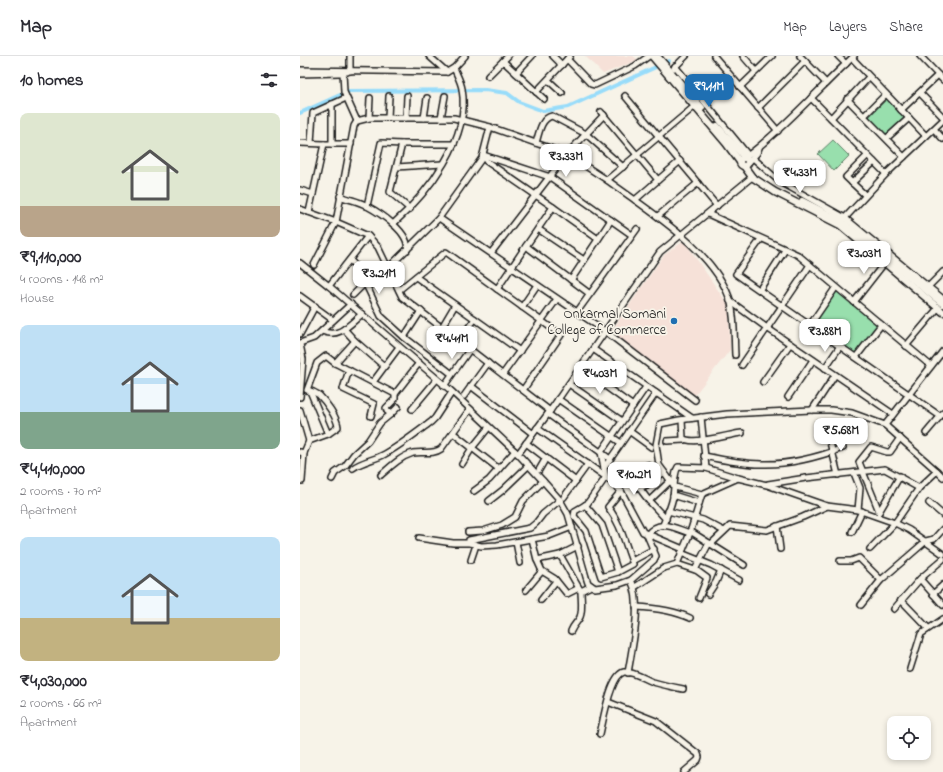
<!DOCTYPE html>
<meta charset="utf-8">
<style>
:root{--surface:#fff;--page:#f7f7f7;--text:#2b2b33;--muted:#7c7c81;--line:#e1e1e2;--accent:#1f6fb2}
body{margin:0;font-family:"Indie Flower",sans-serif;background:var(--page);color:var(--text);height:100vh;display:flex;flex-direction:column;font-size:15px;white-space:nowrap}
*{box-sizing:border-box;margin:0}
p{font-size:13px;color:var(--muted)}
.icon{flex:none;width:22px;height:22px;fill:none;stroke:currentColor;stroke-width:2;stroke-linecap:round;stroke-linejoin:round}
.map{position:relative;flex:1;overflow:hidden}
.panel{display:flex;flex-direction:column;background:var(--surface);width:300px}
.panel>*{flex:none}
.fabs{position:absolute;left:587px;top:660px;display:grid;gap:8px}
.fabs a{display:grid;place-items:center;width:44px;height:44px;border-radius:8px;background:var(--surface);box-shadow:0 2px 6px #0003;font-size:20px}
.price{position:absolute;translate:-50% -34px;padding:0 9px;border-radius:8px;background:#fff;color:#222;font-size:13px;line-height:26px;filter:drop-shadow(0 1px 2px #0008)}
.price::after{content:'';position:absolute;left:50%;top:24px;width:12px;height:9px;margin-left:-6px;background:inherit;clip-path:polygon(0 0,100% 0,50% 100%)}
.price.on{background:var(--accent);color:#fff}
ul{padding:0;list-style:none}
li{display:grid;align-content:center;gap:8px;height:212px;padding:0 20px}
li span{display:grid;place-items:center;height:124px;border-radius:8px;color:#555}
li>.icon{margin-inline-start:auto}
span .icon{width:72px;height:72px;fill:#fffc;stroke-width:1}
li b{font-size:17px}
h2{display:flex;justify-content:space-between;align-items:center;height:48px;padding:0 20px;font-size:17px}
header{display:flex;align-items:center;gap:24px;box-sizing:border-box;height:56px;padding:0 20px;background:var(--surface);border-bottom:1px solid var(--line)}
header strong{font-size:19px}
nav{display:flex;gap:22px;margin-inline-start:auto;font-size:14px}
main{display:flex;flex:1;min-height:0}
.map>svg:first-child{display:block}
</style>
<header>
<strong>Map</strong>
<nav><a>Map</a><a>Layers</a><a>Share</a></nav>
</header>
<main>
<section class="panel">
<h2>10 homes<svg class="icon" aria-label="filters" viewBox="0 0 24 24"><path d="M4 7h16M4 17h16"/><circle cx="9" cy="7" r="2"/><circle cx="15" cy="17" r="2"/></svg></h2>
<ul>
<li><span style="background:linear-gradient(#dfe7d0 75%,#b9a48a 0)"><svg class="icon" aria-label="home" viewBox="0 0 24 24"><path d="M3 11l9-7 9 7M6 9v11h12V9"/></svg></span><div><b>₹9,110,000</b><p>4 rooms · 148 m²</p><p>House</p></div></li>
<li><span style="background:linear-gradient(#bfe0f5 70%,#7fa58c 0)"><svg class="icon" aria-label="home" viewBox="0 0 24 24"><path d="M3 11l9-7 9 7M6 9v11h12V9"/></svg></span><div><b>₹4,410,000</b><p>2 rooms · 70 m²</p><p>Apartment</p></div></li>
<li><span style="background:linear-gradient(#bfe0f5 65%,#c2b280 0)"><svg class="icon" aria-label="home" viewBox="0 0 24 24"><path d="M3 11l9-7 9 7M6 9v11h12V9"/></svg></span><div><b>₹4,030,000</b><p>2 rooms · 66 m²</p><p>Apartment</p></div></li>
</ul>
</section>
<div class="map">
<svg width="643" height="716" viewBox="0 0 643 716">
<rect width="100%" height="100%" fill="#f7f3e8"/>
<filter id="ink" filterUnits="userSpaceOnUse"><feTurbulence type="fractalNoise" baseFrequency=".025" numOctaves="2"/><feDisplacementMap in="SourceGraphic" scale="8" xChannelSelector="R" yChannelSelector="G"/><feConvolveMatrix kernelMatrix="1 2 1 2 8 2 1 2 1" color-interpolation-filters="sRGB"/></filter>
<g filter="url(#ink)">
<!-- built -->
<g fill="#f6e1d8">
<path d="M285 0H333L338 4 303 18Z"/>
<path d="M384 185 429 250 430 294 393 341 308 280 364 199Z"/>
</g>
<!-- green -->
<g fill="#98dfad" stroke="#5a7e64">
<path d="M587 43 605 62 585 81 567 63Z"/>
<path d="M533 84 549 100 534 115 518 98Z"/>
<path d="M536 231 581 269 556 301 510 269Z"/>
</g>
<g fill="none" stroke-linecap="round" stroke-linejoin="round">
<!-- canal -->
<path stroke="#98dcfa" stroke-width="4" d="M0 57 49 35 185 34 207 37 219 46 243 55 268 51 369 5"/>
<defs>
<g id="minor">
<path d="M129 0 147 16"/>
<path d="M253 0 262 9"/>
<path d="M414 0 478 75"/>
<path d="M443 0 456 15"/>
<path d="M500 0 526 27"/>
<path d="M538 0 546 8"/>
<path d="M620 0 643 24"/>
<path d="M552 2 626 80"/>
<path d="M267 3 291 28 295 29 335 10 349 0"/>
<path d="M203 5 244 43"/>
<path d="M375 10 448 99"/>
<path d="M374 12 386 0"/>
<path d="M0 14 147 16 154 12 165 0"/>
<path d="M50 15V0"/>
<path d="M43 16 44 36 57 65"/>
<path d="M216 17 232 0"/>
<path d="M0 18 40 17 47 16"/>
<path d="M188 20 208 0"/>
<path d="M248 24 262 37"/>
<path d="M440 31 472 0"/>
<path d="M236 36 270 0"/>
<path d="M620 37 643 61"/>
<path d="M325 40 417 150"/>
<path d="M511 42 586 118"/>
<path d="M547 43 604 101"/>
<path d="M32 48V88"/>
<path d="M395 50 307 124C348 154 417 196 431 247 435 264 434 282 435 299"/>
<path d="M458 52 505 5"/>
<path d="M601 54 638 19"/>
<path d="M301 56 358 124"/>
<path d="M304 59 267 98 307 124"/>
<path d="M565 59 586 38"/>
<path d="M69 62 70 42"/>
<path d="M88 62 89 40"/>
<path d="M106 62 107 40"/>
<path d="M124 62 127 42"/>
<path d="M141 62 145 40"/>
<path d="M531 62 569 21"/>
<path d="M634 73 643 83"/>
<path d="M587 82 609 62"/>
<path d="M0 87 24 88"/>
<path d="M11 87 13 57 46 42"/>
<path d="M236 87C239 77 241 62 252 60L286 78 323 111"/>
<path d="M183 99 186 105 253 151 226 190 290 238"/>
<path d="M183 99 250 121 332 179"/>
<path d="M445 102C484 72 518 34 554 0"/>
<path d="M453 102 479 125 545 162 643 243"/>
<path d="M448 107 457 97 459 92"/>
<path d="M97 111 142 108"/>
<path d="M552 127 574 106"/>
<path d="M0 134 13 138"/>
<path d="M565 139 546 121 567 100"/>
<path d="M40 140C49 144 59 145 67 150 80 157 111 177 107 194"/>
<path d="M335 144 380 105"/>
<path d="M67 150 81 87 102 88"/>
<path d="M253 151 298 183"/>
<path d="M0 153 36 166 14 209"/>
<path d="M110 153 90 136 102 88H154"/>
<path d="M9 156 24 88H51"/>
<path d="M408 158 498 199 631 310"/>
<path d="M358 160 398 127"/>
<path d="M543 164 586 118 643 64"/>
<path d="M93 168C128 137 171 82 162 33 161 26 157 19 154 12"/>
<path d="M238 173 284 204"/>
<path d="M68 180 78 191 102 241 250 355"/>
<path d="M461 183 436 218 640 360"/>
<path d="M191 197 267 98 190 71 182 102 139 162 305 275 395 344"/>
<path d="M50 204 59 214 81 260 104 281"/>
<path d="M0 207 29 230 149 333 218 398 243 425 260 444 268 458 286 521 288 527 295 532 317 529 331 524 354 504 356 500 347 479C359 462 374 472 390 477"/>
<path d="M88 212 139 162"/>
<path d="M116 221 220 295"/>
<path d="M271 224 311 164"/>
<path d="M29 230 68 180 36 166 54 70 57 65 69 62H154L190 71"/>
<path d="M627 232 643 216"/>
<path d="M197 233 226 190"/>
<path d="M460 233 485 194"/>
<path d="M99 234 146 196 261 279 223 334"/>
<path d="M53 239 65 227"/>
<path d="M0 240 33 264"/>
<path d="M430 245 467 272 593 358"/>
<path d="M554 246 586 205"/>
<path d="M222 251 237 229"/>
<path d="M121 255 104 281 152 318"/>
<path d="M277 256 337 173"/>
<path d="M510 269 536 231"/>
<path d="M142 271 155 249"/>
<path d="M44 273 55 285 84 310"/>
<path d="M22 275C39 283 50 268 62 258"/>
<path d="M0 278 15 250"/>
<path d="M159 284 175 263"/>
<path d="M0 287 14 282 51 248"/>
<path d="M0 288 3 303 0 341"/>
<path d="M606 290 638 252"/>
<path d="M293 293 392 362"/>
<path d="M643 295 585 369 552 357 531 354H512L427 358 379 364 360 368 356 389 359 409 375 431 402 438 438 422 467 429 527 450 558 454 595 467 609 474 643 498"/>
<path d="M556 301 581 269"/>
<path d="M35 307 55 285"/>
<path d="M442 309 510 209"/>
<path d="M280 312 333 350"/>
<path d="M525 312 540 290"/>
<path d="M49 314 43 333 74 348 71 360"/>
<path d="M203 318 257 243"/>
<path d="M73 326 99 291"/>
<path d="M463 326 490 288"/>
<path d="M269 328 322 365"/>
<path d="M144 330 170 293"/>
<path d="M171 330 232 377"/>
<path d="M10 335 28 378"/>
<path d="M164 340 188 307"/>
<path d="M488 341 513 304"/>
<path d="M258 343 321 387"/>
<path d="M112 353 137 323"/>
<path d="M0 354 9 385 4 397 0 396"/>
<path d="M512 354 535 319"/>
<path d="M91 358 87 355 86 352 95 343V338L119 307"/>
<path d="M248 358 310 403"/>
<path d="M401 361 406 412"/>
<path d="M382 364 383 382C392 390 430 378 442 377"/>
<path d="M585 369 637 415"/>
<path d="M237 372 306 421 321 435 343 476 383 493"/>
<path d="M329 375 351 391"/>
<path d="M153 377 199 413"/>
<path d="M626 377 643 357"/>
<path d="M528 378 538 419"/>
<path d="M9 385 28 378 38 371C37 361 26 346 19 339 16 337 11 335 7 334L17 307 26 300 35 307 95 338"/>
<path d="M367 385 384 384"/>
<path d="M226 387 276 425"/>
<path d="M218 398 250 355 360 196 452 121"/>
<path d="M404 400C423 404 442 408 462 408 489 409 518 401 543 392"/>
<path d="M162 408 172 392 189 371"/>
<path d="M53 412C63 405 74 404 85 398 101 389 116 377 131 366L135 362 152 336"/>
<path d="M304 412 301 396 346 331"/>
<path d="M239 414 246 402"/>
<path d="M554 417 560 432 558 454"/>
<path d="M329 418 349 445 366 463"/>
<path d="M81 419C90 411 100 401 113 397 122 395 133 399 141 393L170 353"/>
<path d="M32 423 35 417 45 410 54 398 68 385 80 367 91 358 98 351"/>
<path d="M2 425 4 397"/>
<path d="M311 425 348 409"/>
<path d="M468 428 506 422 585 413 619 432 595 467 570 493"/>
<path d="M340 432 349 428 364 416"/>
<path d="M619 432 637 415 643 421"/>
<path d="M174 435 189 424 215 395"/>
<path d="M321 435 308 451C321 468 325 488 333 508L318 516 301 521 286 475 274 460 275 455 287 448 306 421 304 412 356 337"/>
<path d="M373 439 399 447"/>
<path d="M264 441 288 408"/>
<path d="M189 445 203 434 229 409"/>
<path d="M349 445 370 425"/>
<path d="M629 447 643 459"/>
<path d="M285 449 302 469 318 516"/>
<path d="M368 455 403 464 424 475"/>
<path d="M579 455 559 406 571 391 587 396H590L600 382"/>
<path d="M579 456 600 420"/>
<path d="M363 469C366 461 370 453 372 445 375 436 373 418 378 411L406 412 438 422"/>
<path d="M477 470 480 493"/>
<path d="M390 475 444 509"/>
<path d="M168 476 183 475 202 469 215 461 223 445 243 425"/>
<path d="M552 476 562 455"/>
<path d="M119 482 153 487H170L181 490 197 489 249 480 272 471"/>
<path d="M232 483 237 504 242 515 255 523 267 538 279 532"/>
<path d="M216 486 220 507"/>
<path d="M170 487 169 484 230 472 236 467 243 458 260 444"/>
<path d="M411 488 430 470 467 474 503 461 527 450"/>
<path d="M381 497 411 509 439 524"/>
<path d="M260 499 280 534"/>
<path d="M643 503 620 523 643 549"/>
<path d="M171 504 176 489"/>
<path d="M237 504 260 499 278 490"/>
<path d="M332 505 354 493"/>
<path d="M540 505H551L559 502 581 524 626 485 634 483 643 473"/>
<path d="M377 508 395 514 409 487"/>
<path d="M396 514 407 522 399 542"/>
<path d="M335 531 364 512 377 508 390 477 402 438"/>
<path d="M226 534 242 515"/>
<path d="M408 538 416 526 421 514"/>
<path d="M633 538 643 529"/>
<path d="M241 544 256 525"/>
<path d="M601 544 628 572"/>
<path d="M561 549 581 524"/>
<path d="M336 551C355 552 373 554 390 562"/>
<path d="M594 553 620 523"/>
<path d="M271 575C274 568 277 567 280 561 283 554 281 542 281 535L291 530"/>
<path d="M610 613 621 578 643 563"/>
<path d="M328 617C332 591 343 547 331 524"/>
<path d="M308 646 356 665 398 698 399 701 398 704 384 716"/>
<path d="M300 678C303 666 310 619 324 616 333 615 345 623 353 626 363 629 373 631 383 633"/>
</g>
<g id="major">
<path d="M352 0 426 87 440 106"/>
<path d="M357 0 402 52"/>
<path d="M417 70 445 102"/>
<circle cx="444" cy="106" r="4"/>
<path d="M444 110 452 121 475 136 540 169 643 256"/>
<path d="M502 145 541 165 643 248"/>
</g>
</defs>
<!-- minor casing -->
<use href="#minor" stroke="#1c1c1c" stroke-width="8"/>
<!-- major casing -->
<use href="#major" stroke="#1c1c1c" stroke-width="9"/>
<!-- minor -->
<use href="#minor" stroke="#f7f3e8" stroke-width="5"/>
<!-- major -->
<use href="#major" stroke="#f7f3e8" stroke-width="6"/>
</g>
</g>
<!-- markers -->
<circle fill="#1f6fb2" stroke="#f7f3e8" stroke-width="1.5" cx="374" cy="265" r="4"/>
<g text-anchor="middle" stroke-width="3.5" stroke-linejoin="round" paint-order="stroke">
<!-- poi labels -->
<g font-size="14" fill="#1c1c1c" stroke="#f7f3e8" text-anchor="end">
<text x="366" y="262">Onkarmal Somani<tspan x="366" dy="16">College of Commerce</tspan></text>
</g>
</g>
</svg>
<div class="fabs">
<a><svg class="icon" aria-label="locate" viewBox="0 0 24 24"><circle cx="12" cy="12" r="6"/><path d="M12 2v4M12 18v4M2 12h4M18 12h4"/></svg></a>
</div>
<b class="price on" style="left:409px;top:52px">₹9.11M</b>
<b class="price" style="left:266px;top:122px">₹3.33M</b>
<b class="price" style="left:500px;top:138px">₹4.33M</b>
<b class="price" style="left:564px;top:219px">₹3.03M</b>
<b class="price" style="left:79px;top:239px">₹3.21M</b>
<b class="price" style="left:525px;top:297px">₹3.88M</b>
<b class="price" style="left:152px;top:304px">₹4.41M</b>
<b class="price" style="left:300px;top:339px">₹4.03M</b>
<b class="price" style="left:541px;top:396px">₹5.68M</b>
<b class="price" style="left:334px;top:440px">₹10.2M</b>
</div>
</main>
